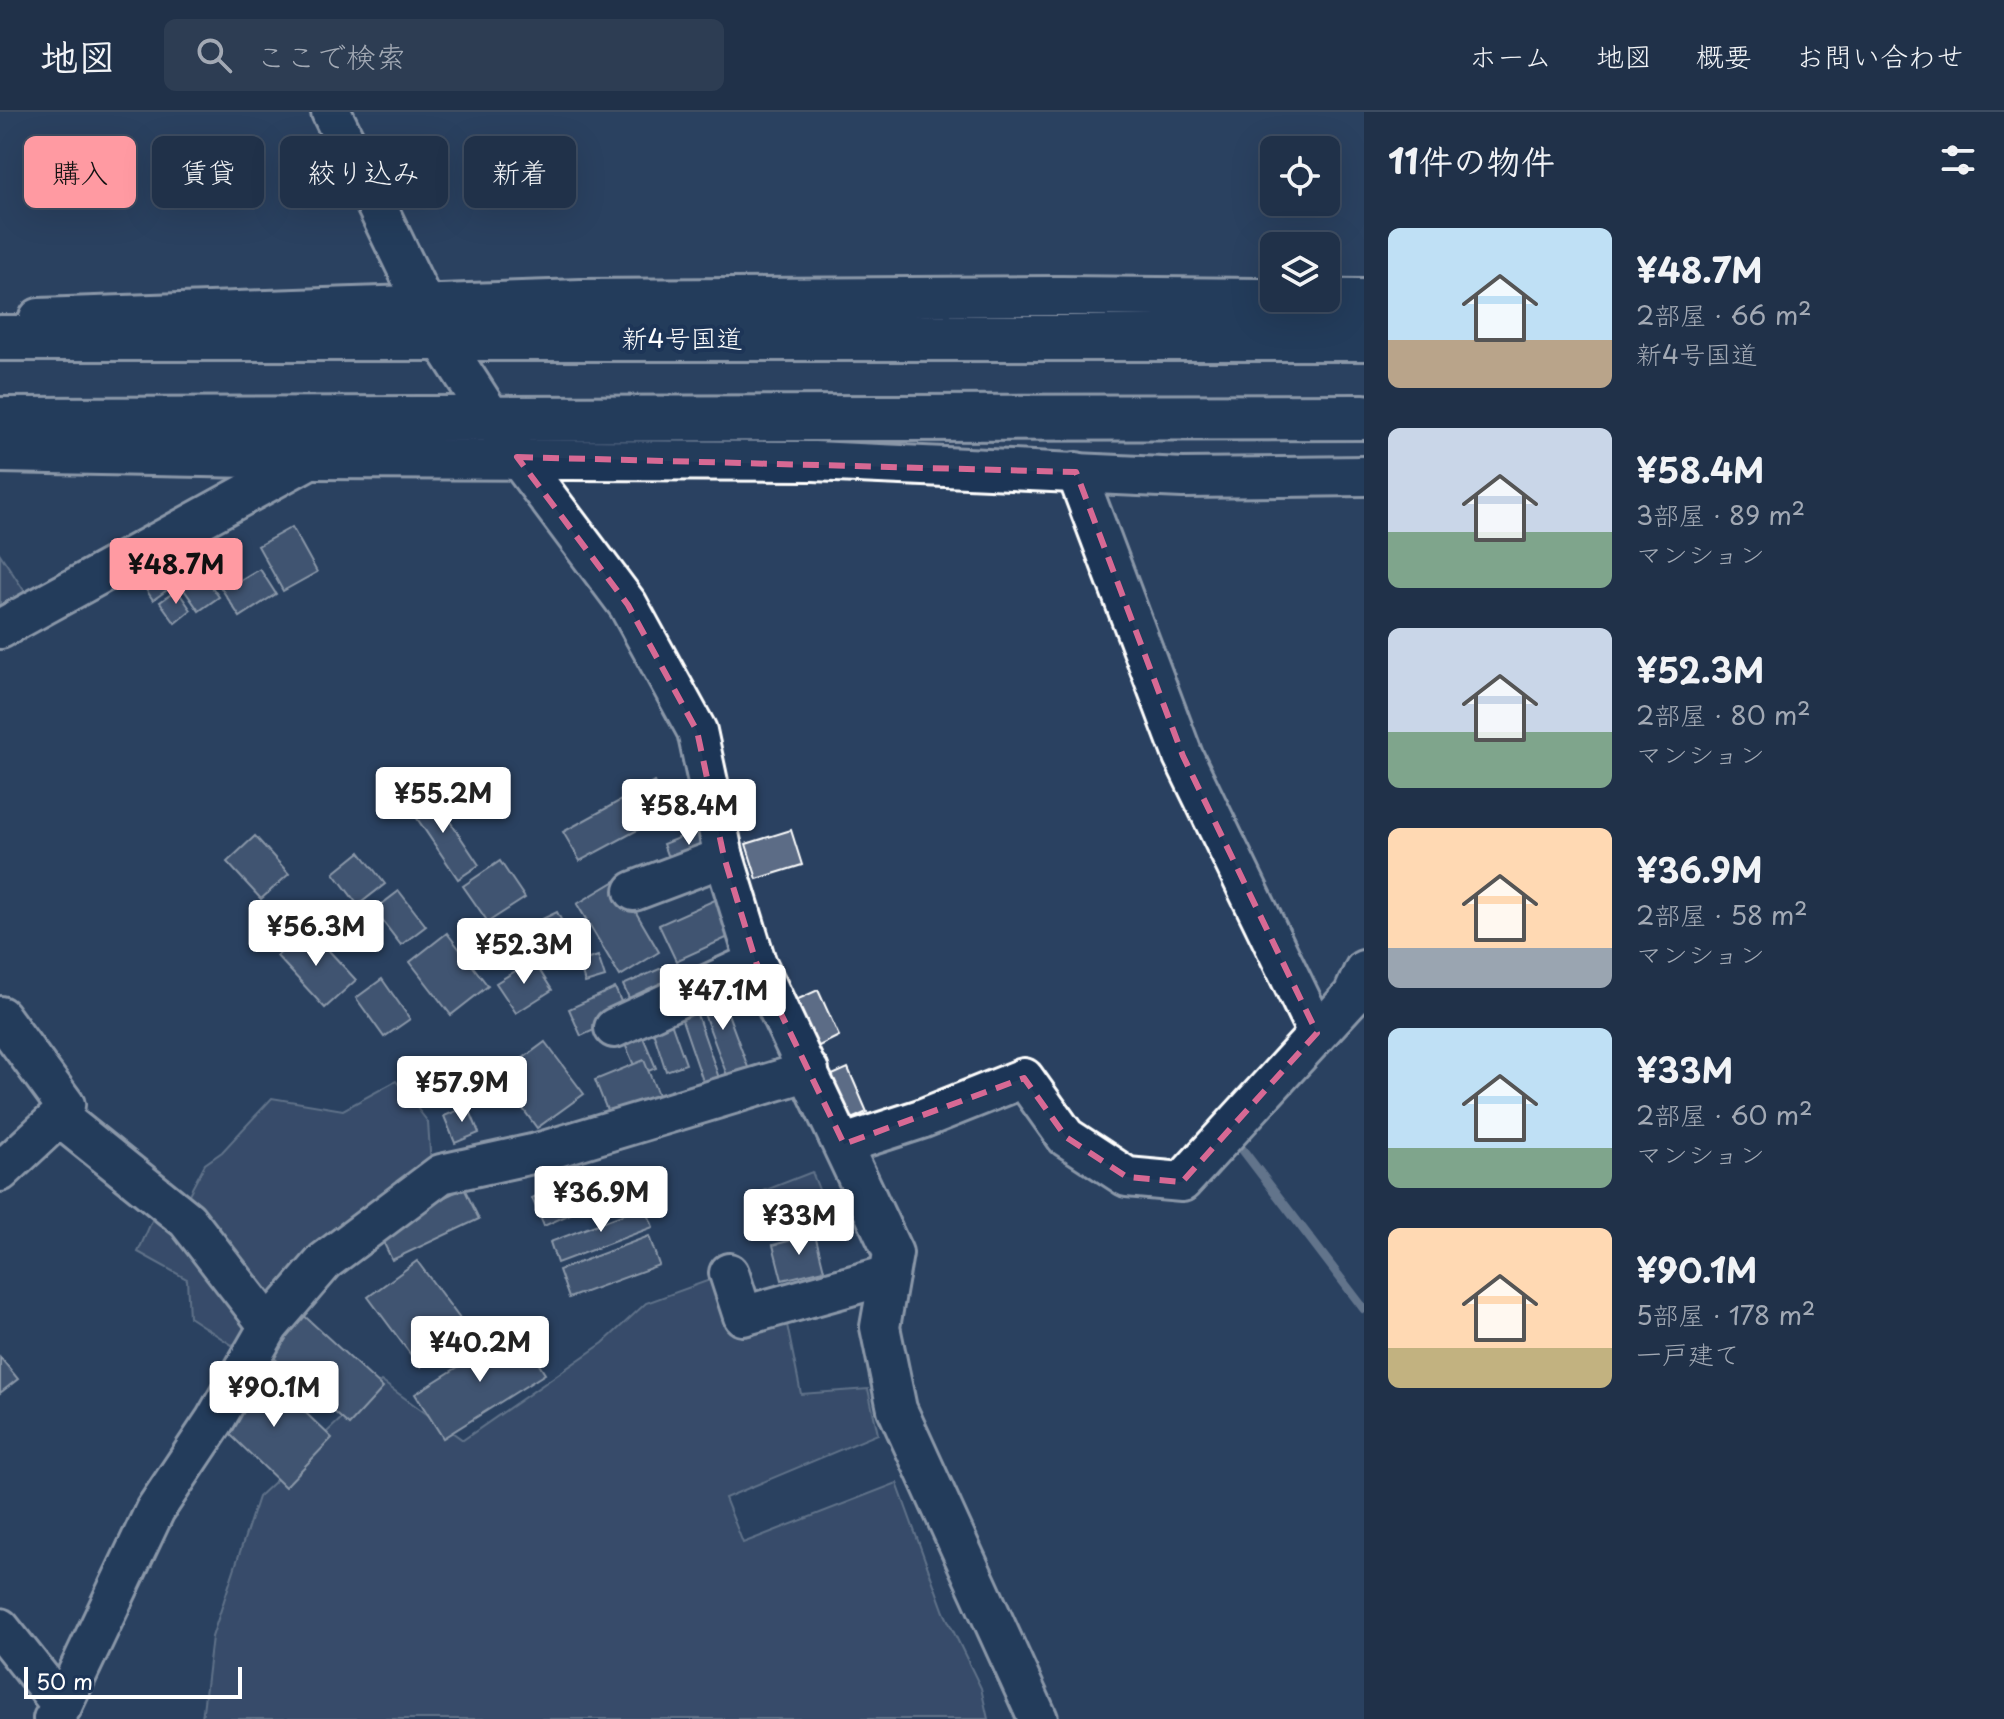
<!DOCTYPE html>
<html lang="ja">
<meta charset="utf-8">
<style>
:root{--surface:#203149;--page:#2d3d53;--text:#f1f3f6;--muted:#a2a9b4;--line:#3d4c61;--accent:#ff9aa2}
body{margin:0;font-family:"Playpen Sans","Klee One",sans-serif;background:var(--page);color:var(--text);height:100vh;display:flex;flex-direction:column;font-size:30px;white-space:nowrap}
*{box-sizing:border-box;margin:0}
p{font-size:26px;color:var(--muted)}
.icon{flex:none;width:44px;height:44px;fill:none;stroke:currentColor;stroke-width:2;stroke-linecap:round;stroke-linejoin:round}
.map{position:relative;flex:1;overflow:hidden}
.details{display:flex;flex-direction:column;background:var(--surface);width:640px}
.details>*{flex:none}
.hud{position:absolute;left:24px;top:24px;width:760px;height:72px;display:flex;gap:16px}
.controls{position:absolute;left:1260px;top:24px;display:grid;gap:16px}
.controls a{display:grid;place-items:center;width:80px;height:80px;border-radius:12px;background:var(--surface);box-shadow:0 8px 32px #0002,0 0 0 2px var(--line);font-size:40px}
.scale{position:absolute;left:24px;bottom:20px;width:218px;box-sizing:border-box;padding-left:8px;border:4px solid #fff;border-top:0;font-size:22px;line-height:28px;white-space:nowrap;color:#fff;-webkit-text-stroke:6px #1d3557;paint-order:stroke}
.price{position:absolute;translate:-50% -68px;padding:0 18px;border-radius:8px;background:#fff;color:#222;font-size:26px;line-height:52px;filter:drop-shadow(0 2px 4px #0008)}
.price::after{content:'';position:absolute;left:50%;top:48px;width:24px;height:18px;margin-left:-12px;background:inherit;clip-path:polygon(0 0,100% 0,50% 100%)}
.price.current{background:var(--accent);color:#111}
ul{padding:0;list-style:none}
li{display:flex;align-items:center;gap:24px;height:200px;padding:0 24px}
li span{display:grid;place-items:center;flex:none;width:224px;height:160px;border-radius:12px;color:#555}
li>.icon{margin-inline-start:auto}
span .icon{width:96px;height:96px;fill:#fffc;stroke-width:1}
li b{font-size:34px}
h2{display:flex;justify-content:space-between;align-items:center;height:96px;padding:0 24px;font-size:34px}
.pill{padding:0 28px;border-radius:12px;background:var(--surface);box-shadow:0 8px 32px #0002,0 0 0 2px var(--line);font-size:28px;line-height:72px}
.pill.current{background:var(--accent);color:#111}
header{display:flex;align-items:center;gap:48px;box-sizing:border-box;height:112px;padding:0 40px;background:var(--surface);border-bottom:2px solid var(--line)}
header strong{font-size:38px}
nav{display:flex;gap:44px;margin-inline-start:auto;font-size:28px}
.search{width:560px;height:72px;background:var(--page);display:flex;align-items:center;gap:20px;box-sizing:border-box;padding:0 28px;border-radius:12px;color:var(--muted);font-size:30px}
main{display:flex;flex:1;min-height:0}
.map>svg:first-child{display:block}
</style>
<header>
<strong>地図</strong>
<div class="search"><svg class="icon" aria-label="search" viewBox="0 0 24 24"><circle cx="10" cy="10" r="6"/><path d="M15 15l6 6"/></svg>ここで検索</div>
<nav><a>ホーム</a><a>地図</a><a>概要</a><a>お問い合わせ</a></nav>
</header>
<main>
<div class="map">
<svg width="1364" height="1607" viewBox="0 0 1364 1607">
<rect width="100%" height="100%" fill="#2a4161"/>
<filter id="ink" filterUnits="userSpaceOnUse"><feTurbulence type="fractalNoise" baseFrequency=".0125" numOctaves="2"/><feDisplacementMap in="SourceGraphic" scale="16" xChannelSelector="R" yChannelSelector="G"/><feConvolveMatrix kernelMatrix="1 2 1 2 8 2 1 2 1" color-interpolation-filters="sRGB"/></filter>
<g filter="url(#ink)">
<!-- green -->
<g fill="#465975" stroke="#a2acba" stroke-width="2">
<path d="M0 442 27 483 0 497Z"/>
<path d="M396 969 428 1010 432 1069 269 1214 232 1233 189 1205 187 1167 138 1140 157 1097 179 1101 205 1052 222 1040 272 986 343 998Z"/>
<path d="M812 1060 831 1108 769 1126 753 1083Z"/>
<path d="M729 1161 743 1203 783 1193 801 1282 868 1277 878 1322 725 1386 743 1431 897 1371 944 1500 981 1576 988 1607H202L212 1525 258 1385 381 1269 463 1328 603 1231 646 1191Z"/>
</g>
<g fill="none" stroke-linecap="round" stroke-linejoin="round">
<!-- stream -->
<path stroke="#a7b1be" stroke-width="9" d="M1239 1033 1364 1197"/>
</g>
<!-- building -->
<g fill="#5b6c86" stroke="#fff" stroke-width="2">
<path d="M292 415 317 460 283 479 258 434Z"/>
<path d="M213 444 232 474 260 457 276 482 240 505 204 450Z"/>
<path d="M158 450 174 473 153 488 137 464Z"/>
<path d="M200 458 219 485 199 499 180 472Z"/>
<path d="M177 478 191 498 175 511 160 490Z"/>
<path d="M654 670 671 700 580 749 563 720Z"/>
<path d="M429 678 479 753 458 767 408 693Z"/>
<path d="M706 715 715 737 671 754 663 732Z"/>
<path d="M791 718 802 753 757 767 746 732Z"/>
<path d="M255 724 289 762 261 787 227 750Z"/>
<path d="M360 740 385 772 358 793 334 761Z"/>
<path d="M500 749 525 786 488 810 463 774Z"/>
<path d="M617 768 659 840 620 864 577 792Z"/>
<path d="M399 779 426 814 401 833 374 798Z"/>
<path d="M717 787 733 823 676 849 659 813Z"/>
<path d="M557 800 577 838 556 849 536 810Z"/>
<path d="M523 811 542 854 525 861 506 818Z"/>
<path d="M308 816 356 868 325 896 277 844Z"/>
<path d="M447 821 488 874 451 903 410 850Z"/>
<path d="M598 844 605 865 585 871 579 850Z"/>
<path d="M533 848 552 878 516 901 496 871Z"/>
<path d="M664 855 675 879 634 897 623 873Z"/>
<path d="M382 867 410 907 384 925 356 886Z"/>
<path d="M718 875 749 958 728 966 697 883Z"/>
<path d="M615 876 627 903 581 924 569 897Z"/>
<path d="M818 878 839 924 817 935 796 888Z"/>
<path d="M692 888 720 969 705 975 677 893Z"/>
<path d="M671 910 686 952 666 959 652 916Z"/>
<path d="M640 918 656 956 638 963 622 925Z"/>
<path d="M545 930 584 982 537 1016 499 964Z"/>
<path d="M644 948 658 983 609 1003 595 968Z"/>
<path d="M848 956 867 1000 849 1008 830 964Z"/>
<path d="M468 994 479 1021 455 1031 444 1004Z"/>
<path d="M575 1066 588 1094 544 1114 532 1086Z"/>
<path d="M464 1076 479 1107 392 1148 377 1117Z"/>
<path d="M645 1094 653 1115 557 1151 550 1130Z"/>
<path d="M815 1122 824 1158 782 1168 773 1133Z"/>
<path d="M649 1124 659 1153 569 1186 559 1158Z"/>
<path d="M417 1149 469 1219 420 1255 368 1185Z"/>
<path d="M299 1199 383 1276 349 1313 264 1237Z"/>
<path d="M517 1218 545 1262 443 1326 415 1282Z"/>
<path d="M0 1245 18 1267 0 1281Z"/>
<path d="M262 1259 332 1326 285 1375 215 1308Z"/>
</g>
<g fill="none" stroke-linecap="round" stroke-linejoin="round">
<defs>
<g id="minor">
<path d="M331 0 441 227 517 345 628 493 697 619 724 745 756 850 893 1141 880 1215 897 1297 1038 1607"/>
<path d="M39 206 581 187 1061 184 1364 187"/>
<path d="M0 341 310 347 814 349 1183 366 1364 364"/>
<path d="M1076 360 1183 644 1317 921"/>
<path d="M0 517 306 349"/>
<path d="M634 779 724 745"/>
<path d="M0 904 65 993 59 1005 187 1108 269 1214"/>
<path d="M614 916 756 850"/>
<path d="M844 1032 921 1007 1024 966 1066 1025 1127 1065 1182 1070 1353 883 1364 858"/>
<path d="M0 1060 59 1005"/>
<path d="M729 1161 743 1204 889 1163"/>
<path d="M0 1516 62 1594"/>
<path d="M53 1607 62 1594 155 1398 215 1308 269 1214 325 1149 441 1062 537 1041 809 959"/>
</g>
<g id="highway">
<path d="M0 226H1364"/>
<path d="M0 308 1364 305"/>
</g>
</defs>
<!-- minor casing -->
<use href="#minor" stroke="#fff" stroke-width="44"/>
<!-- highway casing -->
<use href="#highway" stroke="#fff" stroke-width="50"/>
<!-- minor -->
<use href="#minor" stroke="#1d3557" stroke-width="38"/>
<!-- highway -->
<use href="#highway" stroke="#1d3557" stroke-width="44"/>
</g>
</g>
<!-- marked area -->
<path d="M0 0H1364V1607H0ZM517 345 1076 360 1183 644 1317 921 1182 1070 1127 1065 1066 1025 1024 966 844 1032 756 850 724 745 697 619 628 493Z" fill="#2a4161" fill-opacity=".55" fill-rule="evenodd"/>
<path fill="none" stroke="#d76994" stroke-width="6" stroke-dasharray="16 10" stroke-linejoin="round" d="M517 345 1076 360 1183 644 1317 921 1182 1070 1127 1065 1066 1025 1024 966 844 1032 756 850 724 745 697 619 628 493Z"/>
<g text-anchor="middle" stroke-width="8" stroke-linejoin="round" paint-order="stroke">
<!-- street labels -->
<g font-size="26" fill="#fff" stroke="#1d3557">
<text x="682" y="236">新4号国道</text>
</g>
</g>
</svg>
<div class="controls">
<a><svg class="icon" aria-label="locate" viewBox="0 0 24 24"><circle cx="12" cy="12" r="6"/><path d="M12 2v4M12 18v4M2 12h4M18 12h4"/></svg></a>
<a><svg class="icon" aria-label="layers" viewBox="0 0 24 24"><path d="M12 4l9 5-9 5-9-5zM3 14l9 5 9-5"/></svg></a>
</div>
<div class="scale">50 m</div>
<b class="price current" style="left:176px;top:494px">¥48.7M</b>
<b class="price" style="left:443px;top:723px">¥55.2M</b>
<b class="price" style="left:689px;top:735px">¥58.4M</b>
<b class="price" style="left:316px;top:856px">¥56.3M</b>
<b class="price" style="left:524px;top:874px">¥52.3M</b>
<b class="price" style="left:723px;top:920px">¥47.1M</b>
<b class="price" style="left:462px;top:1012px">¥57.9M</b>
<b class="price" style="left:601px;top:1122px">¥36.9M</b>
<b class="price" style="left:799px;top:1145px">¥33M</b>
<b class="price" style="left:480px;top:1272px">¥40.2M</b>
<b class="price" style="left:274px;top:1317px">¥90.1M</b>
<div class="hud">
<a class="pill current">購入</a>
<a class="pill">賃貸</a>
<a class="pill">絞り込み</a>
<a class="pill">新着</a>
</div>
</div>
<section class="details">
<h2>11件の物件<svg class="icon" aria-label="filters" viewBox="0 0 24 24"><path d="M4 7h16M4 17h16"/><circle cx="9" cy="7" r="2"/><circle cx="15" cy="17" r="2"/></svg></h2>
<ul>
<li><span style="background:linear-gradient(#bfe0f5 70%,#b9a48a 0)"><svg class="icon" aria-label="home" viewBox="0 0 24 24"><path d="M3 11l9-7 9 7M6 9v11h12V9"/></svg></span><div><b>¥48.7M</b><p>2部屋 · 66 m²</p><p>新4号国道</p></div></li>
<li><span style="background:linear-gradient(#c9d6e8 65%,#7fa58c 0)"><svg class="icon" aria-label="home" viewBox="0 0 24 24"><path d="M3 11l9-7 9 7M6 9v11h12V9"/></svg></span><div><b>¥58.4M</b><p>3部屋 · 89 m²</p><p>マンション</p></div></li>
<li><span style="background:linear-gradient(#c9d6e8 65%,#7fa58c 0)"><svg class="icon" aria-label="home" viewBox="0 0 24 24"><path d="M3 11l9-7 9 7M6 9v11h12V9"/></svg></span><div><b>¥52.3M</b><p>2部屋 · 80 m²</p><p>マンション</p></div></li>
<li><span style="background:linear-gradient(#ffd9b3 75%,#9aa5b1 0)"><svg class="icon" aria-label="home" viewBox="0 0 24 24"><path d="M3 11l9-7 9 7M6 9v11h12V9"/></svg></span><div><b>¥36.9M</b><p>2部屋 · 58 m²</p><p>マンション</p></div></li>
<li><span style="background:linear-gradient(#bfe0f5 75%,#7fa58c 0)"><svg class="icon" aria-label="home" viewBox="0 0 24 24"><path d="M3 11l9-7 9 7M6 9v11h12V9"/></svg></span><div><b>¥33M</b><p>2部屋 · 60 m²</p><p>マンション</p></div></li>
<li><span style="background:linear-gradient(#ffd9b3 75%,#c2b280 0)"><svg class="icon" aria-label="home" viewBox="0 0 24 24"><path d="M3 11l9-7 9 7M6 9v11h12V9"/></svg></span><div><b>¥90.1M</b><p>5部屋 · 178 m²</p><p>一戸建て</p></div></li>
</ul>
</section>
</main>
